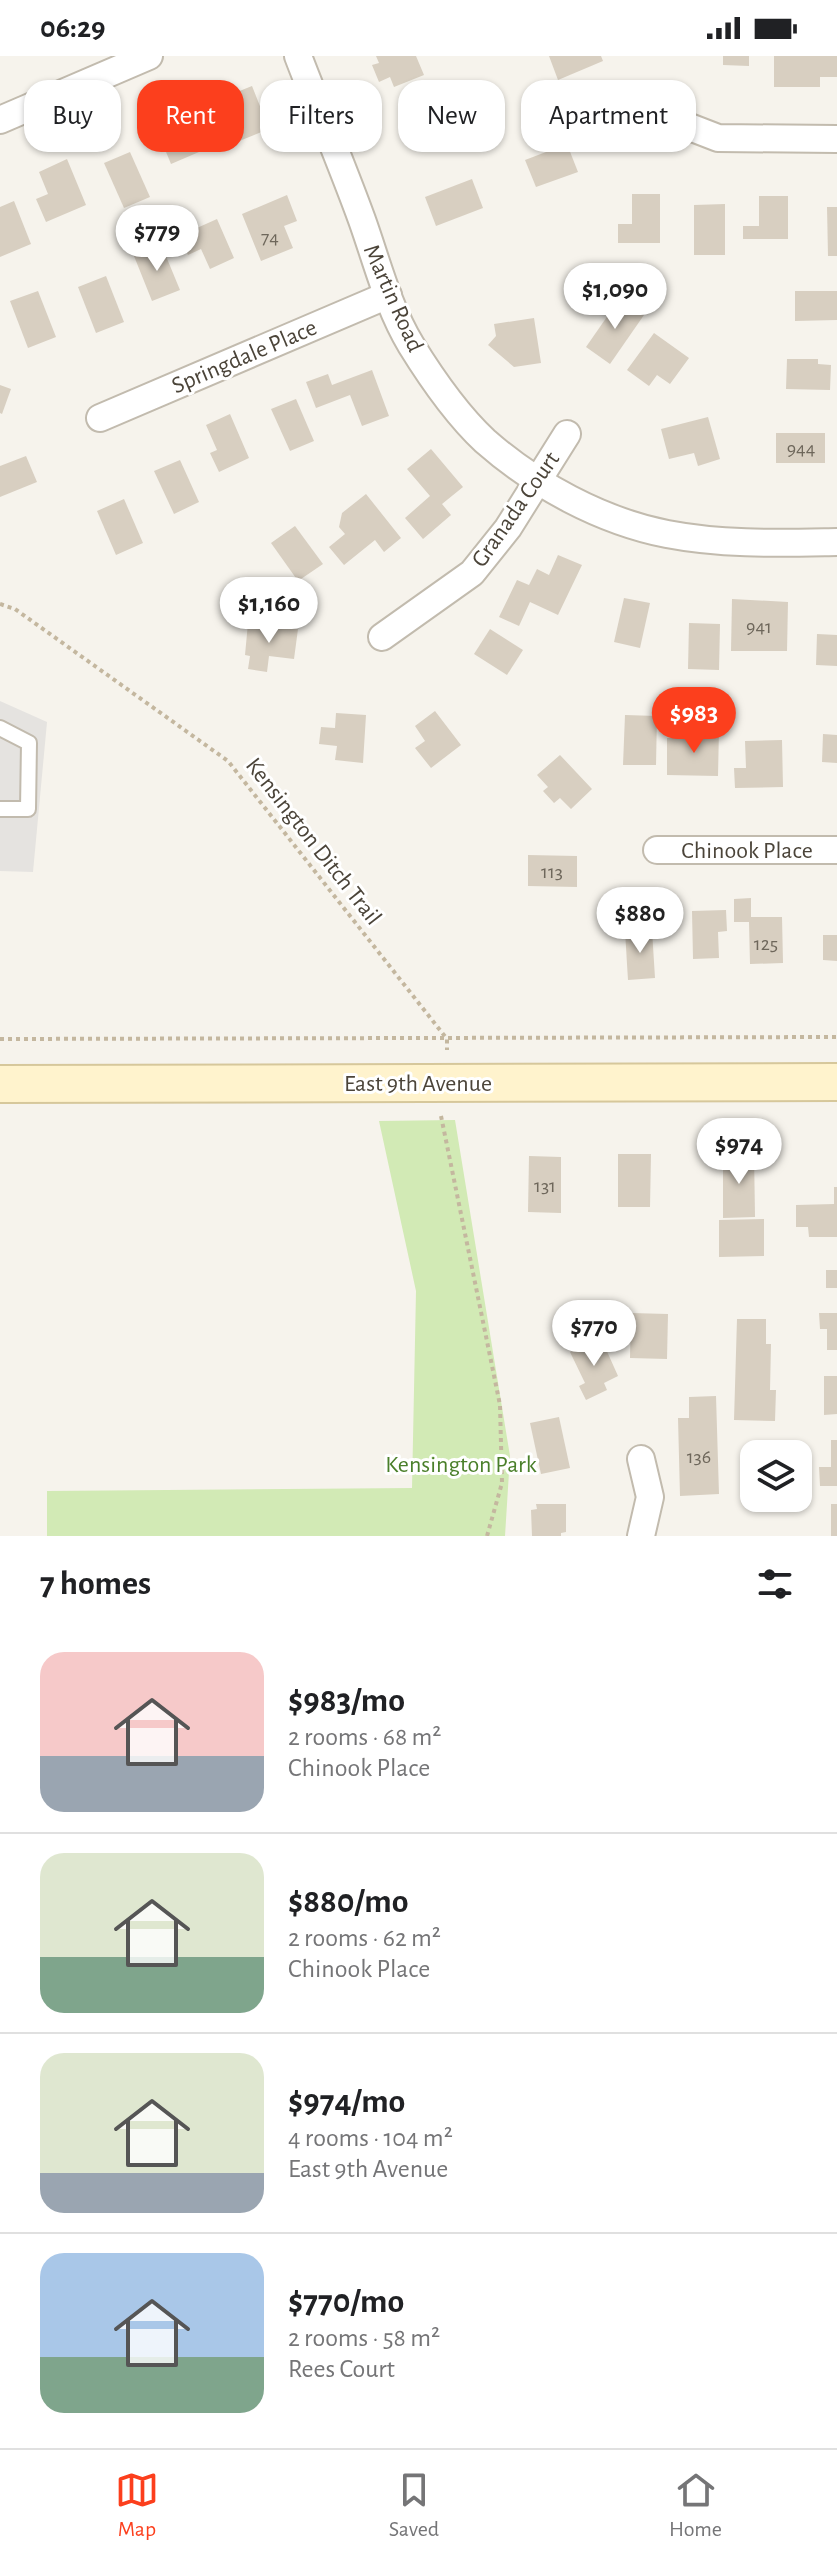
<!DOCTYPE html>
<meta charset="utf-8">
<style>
:root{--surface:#fff;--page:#f6f6f6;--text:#202124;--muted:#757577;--line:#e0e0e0;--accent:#fc3f1d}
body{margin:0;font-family:"Alegreya Sans",sans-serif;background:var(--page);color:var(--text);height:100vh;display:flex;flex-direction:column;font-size:30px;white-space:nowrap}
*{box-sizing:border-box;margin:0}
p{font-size:26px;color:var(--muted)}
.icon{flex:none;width:44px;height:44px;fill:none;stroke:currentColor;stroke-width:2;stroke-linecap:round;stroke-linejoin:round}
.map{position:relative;height:1480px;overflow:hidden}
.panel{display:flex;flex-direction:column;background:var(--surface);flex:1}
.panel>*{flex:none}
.guide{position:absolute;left:24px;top:24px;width:790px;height:72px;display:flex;gap:16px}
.fabs{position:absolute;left:740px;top:1384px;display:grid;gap:16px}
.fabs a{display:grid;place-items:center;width:72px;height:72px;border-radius:16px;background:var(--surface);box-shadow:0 2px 6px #0004;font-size:40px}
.price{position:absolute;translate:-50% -68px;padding:0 18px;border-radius:28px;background:#fff;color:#222;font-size:26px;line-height:52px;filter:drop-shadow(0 2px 4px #0008)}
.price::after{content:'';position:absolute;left:50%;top:48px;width:24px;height:18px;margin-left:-12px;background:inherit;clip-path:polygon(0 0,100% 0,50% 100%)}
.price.active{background:var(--accent);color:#fff}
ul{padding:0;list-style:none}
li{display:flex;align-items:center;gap:24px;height:200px;padding:0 40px}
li+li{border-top:2px solid var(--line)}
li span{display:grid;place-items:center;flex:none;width:224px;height:160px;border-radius:24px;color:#555}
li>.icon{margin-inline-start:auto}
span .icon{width:96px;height:96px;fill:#fffc;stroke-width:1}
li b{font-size:34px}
h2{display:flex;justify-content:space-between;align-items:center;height:96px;padding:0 40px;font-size:34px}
.chip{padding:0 28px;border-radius:24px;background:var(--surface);box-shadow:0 2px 6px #0004;font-size:28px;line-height:72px}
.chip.active{background:var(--accent);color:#fff}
.status{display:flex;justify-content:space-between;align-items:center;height:56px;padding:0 40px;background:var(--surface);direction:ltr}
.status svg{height:22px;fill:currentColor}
.menu{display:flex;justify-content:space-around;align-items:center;height:112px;border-top:2px solid var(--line);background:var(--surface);font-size:22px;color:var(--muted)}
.menu a{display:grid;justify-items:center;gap:4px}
.menu .active{color:var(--accent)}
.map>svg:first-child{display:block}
</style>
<div class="status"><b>06:29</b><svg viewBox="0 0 49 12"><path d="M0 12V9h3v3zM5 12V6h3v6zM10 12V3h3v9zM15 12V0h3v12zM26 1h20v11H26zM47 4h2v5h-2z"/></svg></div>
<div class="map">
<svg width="837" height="1480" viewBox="0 0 837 1480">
<rect width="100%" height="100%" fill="#f6f3ec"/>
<!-- green -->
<path fill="#d2eab5" d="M455 1064 510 1400 505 1480H47V1435L412 1432 416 1235 379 1065Z"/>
<!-- parking -->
<path fill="#e5e3e0" d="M0 645 47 666 33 816 0 815Z"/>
<!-- building -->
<g fill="#d8cfc1">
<path d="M376 0H416L424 19 394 31 390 21 379 26 372 9 379 7Z"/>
<path d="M549 0H601L603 5 558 24Z"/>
<path d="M723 0H749V10L723 9Z"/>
<path d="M774 0H837V21H820V31H774Z"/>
<path d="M252 30 269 73 227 90 219 71 237 63 227 40Z"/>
<path d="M446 42 462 82 430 95 425 82 411 87 400 59Z"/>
<path d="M181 50 199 96 171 108 152 62Z"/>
<path d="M567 88 578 116 536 131 525 104Z"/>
<path d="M130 96 150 141 124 152 104 107Z"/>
<path d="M67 103 86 149 46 166 36 143 48 138 39 116Z"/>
<path d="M472 123 483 152 436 170 425 141Z"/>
<path d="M632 138H660V187H618V168H632Z"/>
<path d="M287 139 297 165 284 170 293 192 261 205 242 158Z"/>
<path d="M759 140H788V183H743V170H759Z"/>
<path d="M14 145 31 188 0 201V151Z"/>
<path d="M725 148V199H694V149Z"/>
<path d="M827 151H837V200H828Z"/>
<path d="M217 163 234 202 210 213 201 193 188 199 179 180Z"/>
<path d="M161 188 180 234 152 245 134 200Z"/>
<path d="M106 220 124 266 96 277 78 231Z"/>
<path d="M38 235 56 281 28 292 10 245Z"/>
<path d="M795 235H837V264L795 265Z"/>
<path d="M620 242 644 259 610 308 586 291Z"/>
<path d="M534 262 541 307 514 311 488 289 496 280 494 268Z"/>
<path d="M654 277 689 302 670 328 657 319 649 330 627 314Z"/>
<path d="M787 303H818V308L831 309 830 334 786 333Z"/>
<path d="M372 314 389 360 362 370 350 339 316 352 306 326 328 318 332 329Z"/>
<path d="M0 329 11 333 2 358 0 357Z"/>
<path d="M296 343 314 385 290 395 271 353Z"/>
<path d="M230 358 249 402 219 416 210 397 217 394 206 369Z"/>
<path d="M708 361 720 403 698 410 694 397 669 403 661 373Z"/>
<rect x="776" y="377" width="49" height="30"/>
<path d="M431 393 463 431 442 448 451 459 423 483 405 462 430 440 407 413Z"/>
<path d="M26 400 37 426 0 441V410Z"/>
<path d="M180 404 199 446 174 458 154 415Z"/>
<path d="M366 438 401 482 384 496 375 484 344 509 329 491 345 478 339 471 342 457Z"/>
<path d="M124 443 143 487 116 499 97 455Z"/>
<path d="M295 470 323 508 298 525 271 487Z"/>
<path d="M558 499 582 509 558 559 530 546 519 570 499 561 517 524 529 529 537 513 549 519Z"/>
<path d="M624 542 650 547 640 592 614 586Z"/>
<path d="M732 543 788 546 787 595H731Z"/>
<path d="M248 567 298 573 294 603 269 600 267 616 248 613 250 600 245 599Z"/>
<path d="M689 567 720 568 719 614 688 613Z"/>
<path d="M490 573 523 594 507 619 474 598Z"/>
<path d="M817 578 837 579V610L816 609Z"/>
<path d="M435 655 461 689 431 712 415 692 425 685 415 670Z"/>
<path d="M336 657 366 659 363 707 335 704 337 690 319 688 321 671 335 672Z"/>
<path d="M625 659 657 660 656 709H623Z"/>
<path d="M694 674H719L718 720 667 719V682H693Z"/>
<path d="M823 678 837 679V707L822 706Z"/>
<path d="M782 684 783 731 735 732 734 712H746L745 685Z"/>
<path d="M560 699 592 733 571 753 560 742 554 747 543 735 548 731 537 719Z"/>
<path d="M528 799 577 800V831L528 830Z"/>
<path d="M751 842V861H782L783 907 750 908 749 866H734V843Z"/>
<path d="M726 854 727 875 718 876 719 902 693 903 692 855Z"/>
<path d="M652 874 655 922 628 924 625 875Z"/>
<path d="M823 879H837V905L823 904Z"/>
<path d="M754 1097 755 1161 723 1162V1098Z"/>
<path d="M618 1098H651L650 1151H618Z"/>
<path d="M529 1100 561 1101V1157L528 1156Z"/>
<path d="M834 1131H837V1181H809L808 1171H796V1149L834 1148Z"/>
<path d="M764 1163V1200L719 1201V1164Z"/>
<rect x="826" y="1214" width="11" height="18"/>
<path d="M631 1257 668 1258 667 1303 630 1302Z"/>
<path d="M819 1257H837V1294H827V1273H820Z"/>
<path d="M737 1263H766V1288H771L770 1334H776L775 1365 734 1364Z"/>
<path d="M601 1282 618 1320 604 1327 607 1334 586 1344 579 1330 585 1327 570 1296Z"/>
<path d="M824 1320H837V1358L824 1359Z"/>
<path d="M716 1340 719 1438 680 1440 678 1362H689V1341Z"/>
<path d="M559 1361 570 1412 541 1418 530 1367Z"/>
<path d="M831 1384H837V1430H820L819 1411H831Z"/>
<path d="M536 1448H566V1476L561 1477V1480H532L531 1454 537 1453Z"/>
<rect x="831" y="1448" width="6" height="32"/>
</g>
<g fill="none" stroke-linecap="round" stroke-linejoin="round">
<defs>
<path id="lane" d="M0 672 29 687 28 753H0"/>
<g id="street">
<path d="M298 0C319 55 342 109 362 164 377 206 388 251 411 289 432 323 456 358 485 385 535 429 601 465 667 478 724 489 780 487 837 486"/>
<path d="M656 58 718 82 837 83"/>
<path d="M0 64 149 0"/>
<path d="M100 362 388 239"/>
<path d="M382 581 472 517 508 472 567 378"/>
<path d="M657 794H837"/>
<path d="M641 1403 650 1441 641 1480"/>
</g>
<path id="secondary" d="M0 1028 837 1026"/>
</defs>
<!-- lane casing -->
<use href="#lane" stroke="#c2bbae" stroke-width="18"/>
<!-- street casing -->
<use href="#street" stroke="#c2bbae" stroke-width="30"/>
<!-- secondary casing -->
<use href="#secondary" stroke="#d6c79b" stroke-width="40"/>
<!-- path -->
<g stroke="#c4b79f" stroke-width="4" stroke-dasharray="4 4" stroke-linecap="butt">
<path d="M0 548 15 553 228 705 447 983V994"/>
<path d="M0 983 837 981"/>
<path d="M441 1060 500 1349 502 1427 487 1480"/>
</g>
<!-- lane -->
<use href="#lane" stroke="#fff" stroke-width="14"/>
<!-- street -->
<use href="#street" stroke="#fff" stroke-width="26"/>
<!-- secondary -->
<use href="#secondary" stroke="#fff3cd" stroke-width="36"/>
</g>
<g text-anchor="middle" stroke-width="6" stroke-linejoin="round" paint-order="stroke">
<!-- number labels -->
<g font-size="20" fill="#6e675b">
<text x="270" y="188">74</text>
<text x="801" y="399">944</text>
<text x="759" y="577">941</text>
<text x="552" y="822">113</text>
<text x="766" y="894">125</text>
<text x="545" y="1136">131</text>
<text x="699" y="1407">136</text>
</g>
<!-- street labels -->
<g font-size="24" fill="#4b4439" stroke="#fff">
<text transform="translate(394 242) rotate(66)" y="8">Martin Road</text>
<text transform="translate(244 300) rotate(-23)" y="8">Springdale Place</text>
<text transform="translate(515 453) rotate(-55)" y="8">Granada Court</text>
<text transform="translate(314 785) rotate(52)" y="8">Kensington Ditch Trail</text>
<text x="747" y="802">Chinook Place</text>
<text x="418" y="1035">East 9th Avenue</text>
</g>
<!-- park labels -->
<g font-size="24" fill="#4a7f2a" stroke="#fff">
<text x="461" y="1416">Kensington Park</text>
</g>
</g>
</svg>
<div class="fabs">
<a><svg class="icon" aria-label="layers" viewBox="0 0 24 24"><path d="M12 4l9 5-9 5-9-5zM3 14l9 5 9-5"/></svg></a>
</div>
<b class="price" style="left:157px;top:217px">$779</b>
<b class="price" style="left:615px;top:275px">$1,090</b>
<b class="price" style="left:269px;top:589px">$1,160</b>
<b class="price active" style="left:694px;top:699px">$983</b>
<b class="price" style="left:640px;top:899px">$880</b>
<b class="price" style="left:739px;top:1130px">$974</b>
<b class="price" style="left:594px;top:1312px">$770</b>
<div class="guide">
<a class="chip">Buy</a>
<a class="chip active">Rent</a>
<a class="chip">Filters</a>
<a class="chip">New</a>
<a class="chip">Apartment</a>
</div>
</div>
<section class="panel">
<h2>7 homes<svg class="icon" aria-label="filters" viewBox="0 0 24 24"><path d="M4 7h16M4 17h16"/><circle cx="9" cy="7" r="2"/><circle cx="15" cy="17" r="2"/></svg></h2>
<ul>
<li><span style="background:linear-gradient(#f6c9c9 65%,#9aa5b1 0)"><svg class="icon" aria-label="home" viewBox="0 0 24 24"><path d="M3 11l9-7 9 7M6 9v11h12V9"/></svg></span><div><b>$983/mo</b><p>2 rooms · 68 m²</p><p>Chinook Place</p></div></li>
<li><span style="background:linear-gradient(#dfe7d0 65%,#7fa58c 0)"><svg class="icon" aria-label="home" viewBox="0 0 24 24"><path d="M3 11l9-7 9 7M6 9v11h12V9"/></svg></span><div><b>$880/mo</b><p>2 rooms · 62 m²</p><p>Chinook Place</p></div></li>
<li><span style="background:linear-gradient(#dfe7d0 75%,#9aa5b1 0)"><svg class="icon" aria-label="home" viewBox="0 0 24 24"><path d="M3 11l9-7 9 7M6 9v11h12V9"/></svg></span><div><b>$974/mo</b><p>4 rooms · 104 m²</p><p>East 9th Avenue</p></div></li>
<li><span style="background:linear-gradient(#a9c7e8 65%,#7fa58c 0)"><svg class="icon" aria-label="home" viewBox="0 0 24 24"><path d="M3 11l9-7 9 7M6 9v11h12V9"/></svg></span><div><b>$770/mo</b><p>2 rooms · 58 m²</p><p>Rees Court</p></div></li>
</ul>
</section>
<nav class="menu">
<a class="active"><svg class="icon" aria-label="map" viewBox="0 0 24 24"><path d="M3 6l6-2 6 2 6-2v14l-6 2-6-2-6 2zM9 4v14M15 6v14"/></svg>Map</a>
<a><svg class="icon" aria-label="saved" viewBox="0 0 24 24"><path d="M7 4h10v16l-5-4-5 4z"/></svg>Saved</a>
<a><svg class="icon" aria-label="home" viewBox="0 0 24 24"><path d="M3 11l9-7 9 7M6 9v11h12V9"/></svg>Home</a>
</nav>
